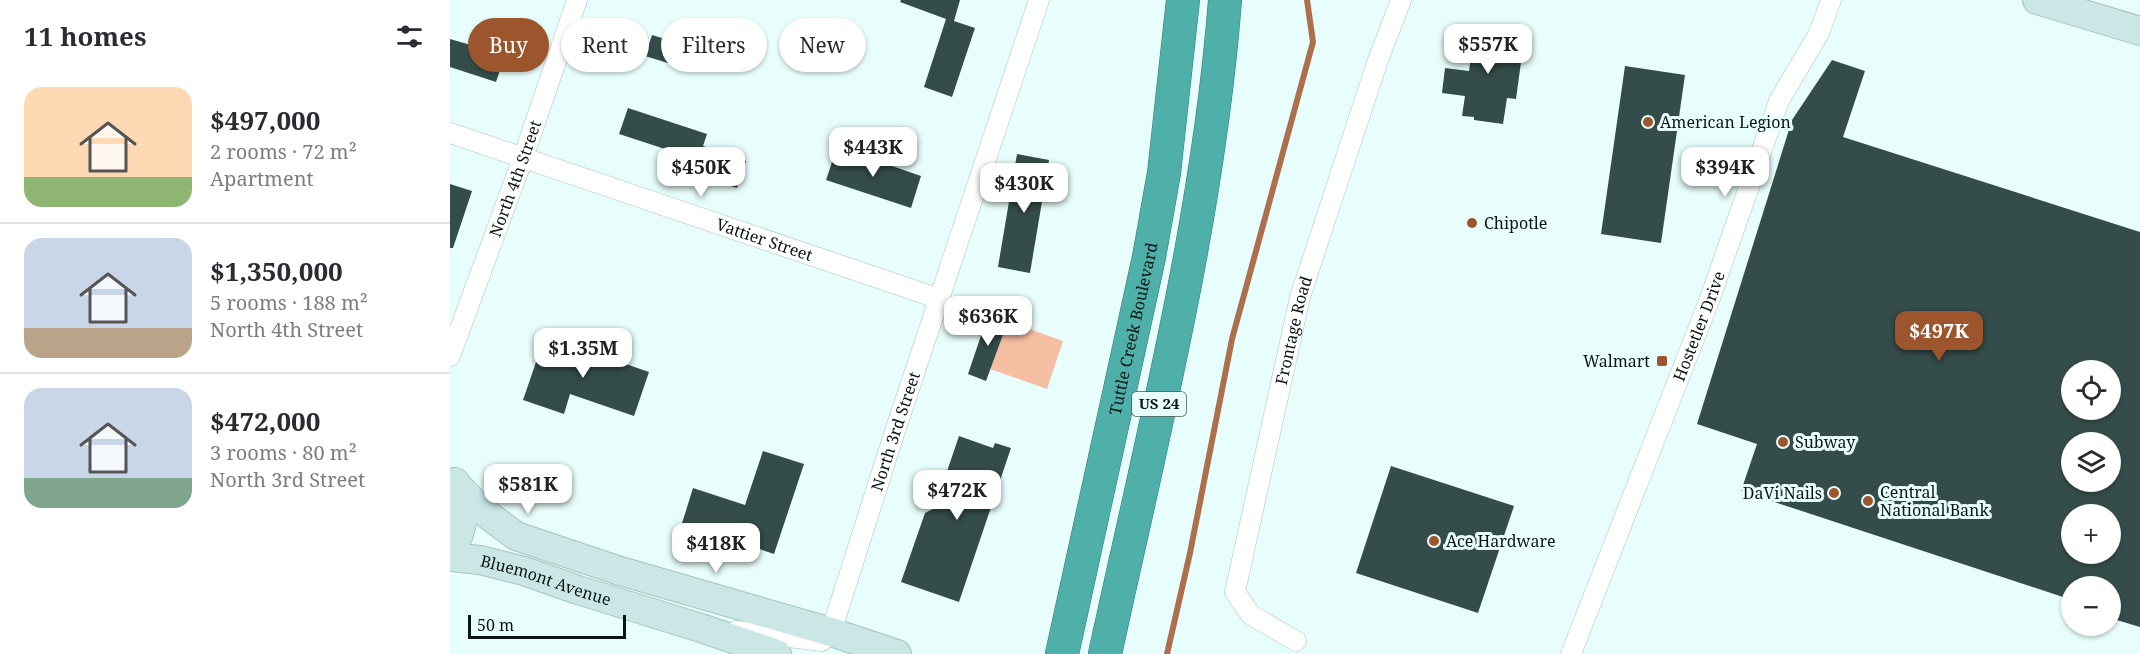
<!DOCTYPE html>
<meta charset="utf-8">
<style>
:root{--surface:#fff;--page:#f7f7f7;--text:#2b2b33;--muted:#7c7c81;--line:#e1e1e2;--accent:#9c552c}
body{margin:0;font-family:"Noto Serif",serif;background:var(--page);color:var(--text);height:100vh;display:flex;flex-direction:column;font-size:22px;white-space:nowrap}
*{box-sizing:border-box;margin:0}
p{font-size:20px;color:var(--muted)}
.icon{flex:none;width:33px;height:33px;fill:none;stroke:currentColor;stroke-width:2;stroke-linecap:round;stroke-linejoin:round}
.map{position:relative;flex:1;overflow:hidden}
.details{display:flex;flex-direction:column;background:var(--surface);width:450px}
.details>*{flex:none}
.hud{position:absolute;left:18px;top:18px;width:570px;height:54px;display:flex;gap:12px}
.controls{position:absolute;left:1611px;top:360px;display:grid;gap:12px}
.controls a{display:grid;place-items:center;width:60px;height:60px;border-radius:50%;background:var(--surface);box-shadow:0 2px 4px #0004;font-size:30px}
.scale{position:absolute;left:18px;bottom:15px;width:158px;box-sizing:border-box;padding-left:6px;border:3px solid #0a1413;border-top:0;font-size:16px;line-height:21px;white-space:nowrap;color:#0a1413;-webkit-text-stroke:4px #e8fefc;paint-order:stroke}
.price{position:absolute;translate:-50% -51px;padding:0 14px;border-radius:12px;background:#fff;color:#222;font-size:20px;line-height:39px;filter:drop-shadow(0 2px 3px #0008)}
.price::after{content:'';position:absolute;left:50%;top:36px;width:18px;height:14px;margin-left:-9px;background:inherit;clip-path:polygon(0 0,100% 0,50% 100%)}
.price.current{background:var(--accent);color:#fff}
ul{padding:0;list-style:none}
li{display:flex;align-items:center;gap:18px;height:150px;padding:0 24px}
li+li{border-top:2px solid var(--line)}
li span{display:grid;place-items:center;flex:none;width:168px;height:120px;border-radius:18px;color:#555}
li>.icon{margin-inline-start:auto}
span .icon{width:72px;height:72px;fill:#fffc;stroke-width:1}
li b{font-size:26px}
h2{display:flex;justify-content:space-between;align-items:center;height:72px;padding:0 24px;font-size:26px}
.tag{padding:0 21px;border-radius:27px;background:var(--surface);box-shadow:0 2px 4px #0004;font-size:21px;line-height:54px}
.tag.current{background:var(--accent);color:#fff}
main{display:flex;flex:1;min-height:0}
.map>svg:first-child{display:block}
</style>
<main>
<section class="details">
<h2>11 homes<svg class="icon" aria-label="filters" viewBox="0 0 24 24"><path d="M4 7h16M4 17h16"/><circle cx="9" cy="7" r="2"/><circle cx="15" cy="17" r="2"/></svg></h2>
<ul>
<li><span style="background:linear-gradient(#ffd9b3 75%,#8fb573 0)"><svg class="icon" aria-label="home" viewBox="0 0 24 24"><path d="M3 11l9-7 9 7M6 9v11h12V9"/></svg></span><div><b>$497,000</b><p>2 rooms · 72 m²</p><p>Apartment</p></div></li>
<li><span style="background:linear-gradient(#c9d6e8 75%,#b9a48a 0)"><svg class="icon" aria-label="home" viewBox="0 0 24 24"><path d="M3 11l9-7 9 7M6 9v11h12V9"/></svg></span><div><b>$1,350,000</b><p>5 rooms · 188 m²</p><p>North 4th Street</p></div></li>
<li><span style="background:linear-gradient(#c9d6e8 75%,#7fa58c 0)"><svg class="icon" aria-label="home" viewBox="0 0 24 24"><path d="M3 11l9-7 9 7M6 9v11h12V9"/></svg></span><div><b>$472,000</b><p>3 rooms · 80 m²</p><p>North 3rd Street</p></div></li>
</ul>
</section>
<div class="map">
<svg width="1690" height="654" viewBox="0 0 1690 654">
<rect width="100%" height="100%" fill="#e8fefc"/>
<!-- green -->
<path fill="#f5bfa3" d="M557 321 613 341 597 389 540 369Z"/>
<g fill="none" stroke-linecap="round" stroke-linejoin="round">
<!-- stream -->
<path stroke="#ae704c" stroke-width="6" d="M717 654 740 553 782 339 863 42 857 0"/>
</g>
<!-- building -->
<g fill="#354d4a" fill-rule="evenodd">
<path d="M451 0H510L504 21 525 28 502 97 474 87 496 19 450 2Z"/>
<path d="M1025 26 1075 33 1066 99 1057 98 1053 124 1024 120V117L1012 116 1015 96 992 93 995 68 1019 71Z"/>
<path d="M202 35 225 42 218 63 195 56Z"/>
<path d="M0 39 55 55 46 82 0 67Z"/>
<path d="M1382 60 1415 71 1393 137 1690 232V627L1660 618V586H1620L1616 598 1291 491 1307 444 1247 424 1342 120ZM1622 370H1660V410H1622ZM1622 442H1660V482H1622ZM1622 514H1660V554H1622Z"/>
<path d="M1175 66 1235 75 1211 243 1151 234Z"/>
<path d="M178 108 257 134 253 146 296 161 287 188 264 181 266 175 216 158 218 150 169 134Z"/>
<path d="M387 147 471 176 461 208 376 180Z"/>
<path d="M567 154 599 160 580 273 548 267Z"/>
<path d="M0 184 22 191 3 248H0Z"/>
<path d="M538 315 558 321 536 381 518 374Z"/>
<path d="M95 336 199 372 184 416 120 394 114 414 73 400Z"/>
<path d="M509 436 543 448 545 443 561 448 509 602 451 582 475 513 506 497 490 492Z"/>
<path d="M313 451 354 464 324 554 277 538 274 548 229 533 243 488 295 505Z"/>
<path d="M941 466 1064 506 1028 613 906 573Z"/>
</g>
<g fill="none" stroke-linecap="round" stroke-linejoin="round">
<defs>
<g id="street">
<path id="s1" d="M0 133 490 299"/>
<path id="s2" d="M0 356 73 158 127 0"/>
<path id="s3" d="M286 631 372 641 381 632 445 431 589 0"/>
<path id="s4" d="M846 641 801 615 785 592 850 297 927 63 951 0"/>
<path id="s5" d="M1121 654 1259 301 1329 101 1369 33 1381 0"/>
</g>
<g id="secondary">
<path d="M1587 0 1690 31"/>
<path d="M8 486 30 509 66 536 167 570 381 632 447 654"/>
<path d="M0 551C14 532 18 503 5 482"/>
<path id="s6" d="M0 557 30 560 74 571 128 590 251 628 327 654"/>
</g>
<g id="highway">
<path id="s7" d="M612 654 699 257 714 173 733 0"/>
<path d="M655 654C702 437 758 221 775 0"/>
</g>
</defs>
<!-- street casing -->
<use href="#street" stroke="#a6c2bf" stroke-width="21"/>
<!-- secondary casing -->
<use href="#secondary" stroke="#a6c2bf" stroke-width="30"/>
<!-- highway casing -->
<use href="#highway" stroke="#377974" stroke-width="34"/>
<!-- street -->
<use href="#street" stroke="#fff" stroke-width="20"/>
<!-- secondary -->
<use href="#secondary" stroke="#cae7e5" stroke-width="28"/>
<!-- highway -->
<use href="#highway" stroke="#4fb0a9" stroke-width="33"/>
</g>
<!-- markers -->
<g fill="#9c552c" stroke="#e8fefc" stroke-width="2">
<circle cx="1198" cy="122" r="6"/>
<circle cx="1022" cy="223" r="6"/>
<rect x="1206" y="355" width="12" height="12" rx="3"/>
<circle cx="1333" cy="442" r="6"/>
<circle cx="1384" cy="493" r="6"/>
<circle cx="1418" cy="501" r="6"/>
<circle cx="984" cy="541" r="6"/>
</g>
<g text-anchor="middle" stroke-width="6" stroke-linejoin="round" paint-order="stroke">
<!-- shield labels -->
<rect fill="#e8fefc" stroke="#4d5a59" stroke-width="1.5" x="682" y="392" width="54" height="24" rx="4.5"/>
<g font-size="15" font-weight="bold" fill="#0a1413">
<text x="709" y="409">US 24</text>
</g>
<!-- poi labels -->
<g font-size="16" fill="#0a1413" stroke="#e8fefc" text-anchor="start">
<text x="1210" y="128">American Legion</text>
<text x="1034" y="229">Chipotle</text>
<text x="1200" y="367" text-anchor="end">Walmart</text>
<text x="1345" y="448">Subway</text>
<text x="1430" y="498">Central<tspan x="1430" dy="18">National Bank</tspan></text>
<text x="1372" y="499" text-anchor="end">DaVi Nails</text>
<text x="996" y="547">Ace Hardware</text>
</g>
<!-- street labels -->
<g font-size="16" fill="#0a1413" stroke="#e8fefc">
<text dy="6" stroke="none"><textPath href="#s2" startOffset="189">North 4th Street</textPath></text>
<text dy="6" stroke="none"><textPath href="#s1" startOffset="332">Vattier Street</textPath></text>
<text dy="6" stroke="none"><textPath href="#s5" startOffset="352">Hostetler Drive</textPath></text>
<text dy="6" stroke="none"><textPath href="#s7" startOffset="333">Tuttle Creek Boulevard</textPath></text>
<text dy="6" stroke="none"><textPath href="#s4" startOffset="348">Frontage Road</textPath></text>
<text dy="6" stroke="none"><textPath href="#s3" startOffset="310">North 3rd Street</textPath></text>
<text dy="6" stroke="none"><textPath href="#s6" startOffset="99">Bluemont Avenue</textPath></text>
</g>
</g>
</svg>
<div class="controls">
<a><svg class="icon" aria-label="locate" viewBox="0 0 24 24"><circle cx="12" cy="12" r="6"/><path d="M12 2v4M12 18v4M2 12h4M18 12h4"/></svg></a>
<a><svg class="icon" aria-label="layers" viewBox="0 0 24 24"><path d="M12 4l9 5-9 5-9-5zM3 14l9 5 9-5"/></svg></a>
<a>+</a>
<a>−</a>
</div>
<div class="scale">50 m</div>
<b class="price" style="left:1038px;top:75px">$557K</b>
<b class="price" style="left:423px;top:178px">$443K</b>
<b class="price" style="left:251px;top:198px">$450K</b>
<b class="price" style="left:1275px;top:198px">$394K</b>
<b class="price" style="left:574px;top:214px">$430K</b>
<b class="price" style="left:538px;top:347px">$636K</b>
<b class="price current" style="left:1489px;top:362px">$497K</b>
<b class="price" style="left:133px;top:379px">$1.35M</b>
<b class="price" style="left:78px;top:515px">$581K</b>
<b class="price" style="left:507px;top:521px">$472K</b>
<b class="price" style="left:266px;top:574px">$418K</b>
<div class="hud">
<a class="tag current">Buy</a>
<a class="tag">Rent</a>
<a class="tag">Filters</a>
<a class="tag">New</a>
</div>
</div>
</main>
